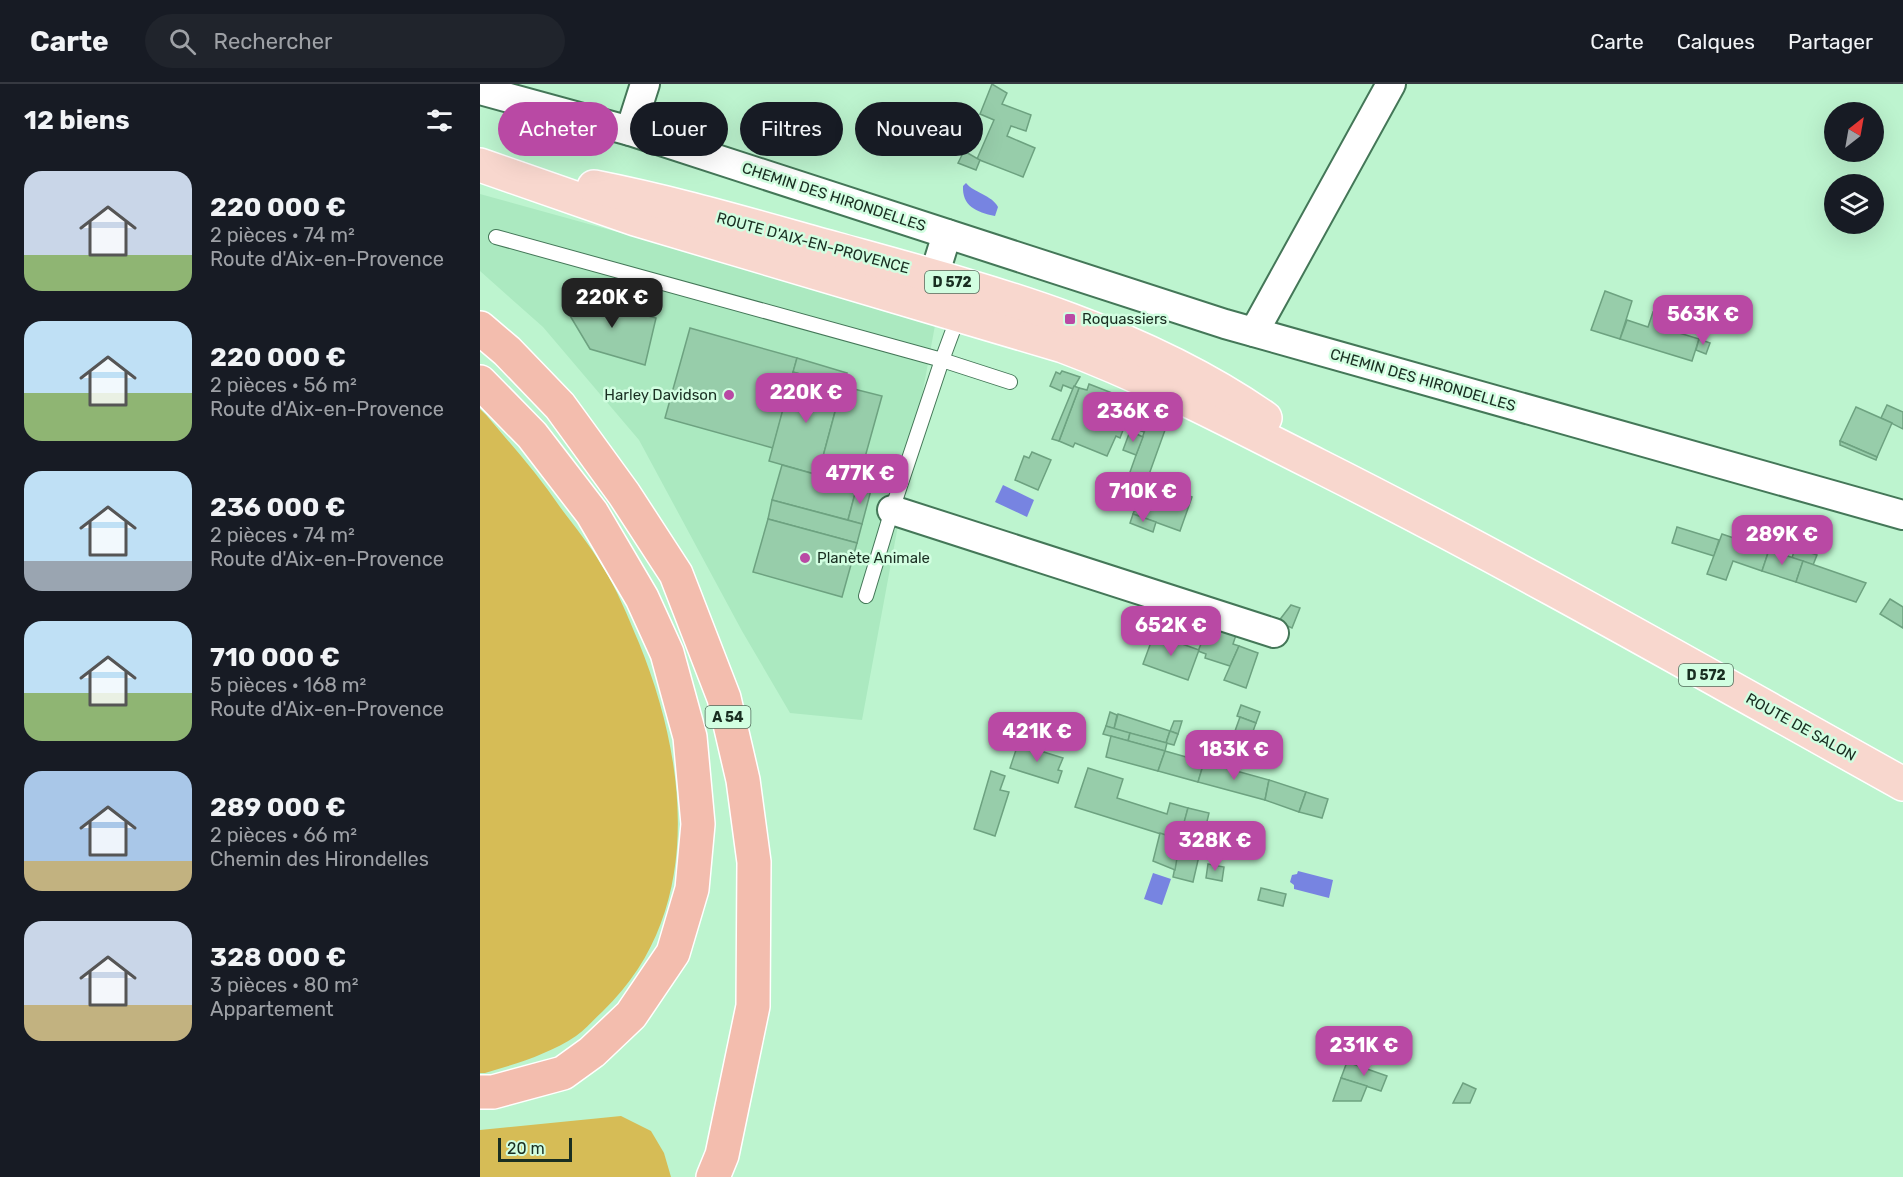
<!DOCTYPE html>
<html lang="fr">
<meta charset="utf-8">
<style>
:root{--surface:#171b24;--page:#20242c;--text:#f1f3f6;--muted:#9ea1a6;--line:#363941;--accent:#b949a4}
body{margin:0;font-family:Rubik,sans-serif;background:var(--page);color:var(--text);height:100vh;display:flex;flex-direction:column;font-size:22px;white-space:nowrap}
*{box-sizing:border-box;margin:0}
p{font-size:20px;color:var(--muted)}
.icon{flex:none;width:33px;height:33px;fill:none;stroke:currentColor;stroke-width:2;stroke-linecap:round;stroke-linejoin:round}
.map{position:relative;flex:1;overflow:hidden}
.side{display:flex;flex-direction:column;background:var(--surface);width:480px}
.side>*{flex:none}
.banner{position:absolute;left:18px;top:18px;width:570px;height:54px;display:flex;gap:12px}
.needle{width:39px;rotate:31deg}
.tools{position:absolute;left:1344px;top:18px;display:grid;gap:12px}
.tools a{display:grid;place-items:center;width:60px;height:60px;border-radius:50%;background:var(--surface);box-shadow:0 6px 24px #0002;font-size:30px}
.scale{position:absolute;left:18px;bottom:15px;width:74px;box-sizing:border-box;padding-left:6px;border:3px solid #192e21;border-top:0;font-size:16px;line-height:21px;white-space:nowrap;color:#192e21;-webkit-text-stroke:4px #d2fee1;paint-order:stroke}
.price{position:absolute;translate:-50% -51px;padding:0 14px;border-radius:12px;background:var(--accent);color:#fff;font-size:20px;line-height:39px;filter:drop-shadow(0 2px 3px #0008)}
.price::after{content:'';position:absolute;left:50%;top:36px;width:18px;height:14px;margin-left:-9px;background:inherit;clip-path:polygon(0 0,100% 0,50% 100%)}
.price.on{background:#222;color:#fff}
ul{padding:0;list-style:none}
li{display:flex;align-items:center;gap:18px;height:150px;padding:0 24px}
li span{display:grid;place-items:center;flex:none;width:168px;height:120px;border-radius:18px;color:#555}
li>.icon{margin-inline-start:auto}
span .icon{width:72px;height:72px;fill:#fffc;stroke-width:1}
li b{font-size:26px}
h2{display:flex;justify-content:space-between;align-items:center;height:72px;padding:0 24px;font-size:26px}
.tag{padding:0 21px;border-radius:27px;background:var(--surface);box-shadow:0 6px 24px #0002;font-size:21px;line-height:54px}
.tag.on{background:var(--accent);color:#fff}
header{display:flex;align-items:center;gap:36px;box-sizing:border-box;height:84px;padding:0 30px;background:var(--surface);border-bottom:2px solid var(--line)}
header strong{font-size:28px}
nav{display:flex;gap:33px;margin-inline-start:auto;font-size:21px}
.search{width:420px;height:54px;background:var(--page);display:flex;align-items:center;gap:15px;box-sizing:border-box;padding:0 21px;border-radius:33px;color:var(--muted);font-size:22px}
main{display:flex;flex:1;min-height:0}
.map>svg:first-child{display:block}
</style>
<header>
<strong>Carte</strong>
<div class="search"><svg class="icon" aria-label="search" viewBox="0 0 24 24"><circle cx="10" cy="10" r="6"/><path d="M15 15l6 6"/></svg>Rechercher</div>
<nav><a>Carte</a><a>Calques</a><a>Partager</a></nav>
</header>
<main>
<section class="side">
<h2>12 biens<svg class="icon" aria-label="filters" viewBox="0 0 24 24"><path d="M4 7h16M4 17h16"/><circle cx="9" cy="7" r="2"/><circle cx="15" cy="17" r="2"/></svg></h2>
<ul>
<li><span style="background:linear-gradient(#c9d6e8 70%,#8fb573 0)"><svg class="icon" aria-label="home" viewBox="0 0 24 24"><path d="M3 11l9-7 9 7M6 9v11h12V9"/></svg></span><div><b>220 000 €</b><p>2 pièces · 74 m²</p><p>Route d'Aix-en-Provence</p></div></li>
<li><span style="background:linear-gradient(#bfe0f5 60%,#8fb573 0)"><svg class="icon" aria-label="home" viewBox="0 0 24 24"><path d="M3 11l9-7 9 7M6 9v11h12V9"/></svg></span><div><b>220 000 €</b><p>2 pièces · 56 m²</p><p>Route d'Aix-en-Provence</p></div></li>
<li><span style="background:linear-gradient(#bfe0f5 75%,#9aa5b1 0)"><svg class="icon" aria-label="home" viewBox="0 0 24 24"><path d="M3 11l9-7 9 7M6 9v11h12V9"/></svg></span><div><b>236 000 €</b><p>2 pièces · 74 m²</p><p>Route d'Aix-en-Provence</p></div></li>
<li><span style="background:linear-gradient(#bfe0f5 60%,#8fb573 0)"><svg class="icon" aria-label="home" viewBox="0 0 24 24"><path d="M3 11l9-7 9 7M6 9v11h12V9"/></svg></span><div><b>710 000 €</b><p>5 pièces · 168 m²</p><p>Route d'Aix-en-Provence</p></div></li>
<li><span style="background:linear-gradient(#a9c7e8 75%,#c2b280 0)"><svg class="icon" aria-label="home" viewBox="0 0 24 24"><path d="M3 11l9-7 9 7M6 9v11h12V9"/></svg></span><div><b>289 000 €</b><p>2 pièces · 66 m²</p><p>Chemin des Hirondelles</p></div></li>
<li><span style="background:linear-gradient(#c9d6e8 70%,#c2b280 0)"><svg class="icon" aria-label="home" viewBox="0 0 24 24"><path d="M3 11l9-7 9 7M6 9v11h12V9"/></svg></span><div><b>328 000 €</b><p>3 pièces · 80 m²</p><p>Appartement</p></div></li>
</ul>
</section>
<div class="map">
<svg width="1423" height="1093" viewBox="0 0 1423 1093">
<rect width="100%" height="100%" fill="#bdf4cf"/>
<!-- built -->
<path fill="#abe9c0" d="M0 110 456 236 382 636 310 629 262 547 159 356 63 243 0 187Z"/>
<!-- green -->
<g fill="#d6bc56">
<path d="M0 325C9 333 16 343 24 352 44 375 63 398 80 423 94 442 110 461 122 482 137 505 148 533 159 559 208 679 225 830 123 927 114 935 106 945 96 952 69 970 36 980 5 989H0Z"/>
<path d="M141 1032 171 1047 184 1069 191 1093H0V1046Z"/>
</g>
<!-- water -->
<g fill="#7784e1">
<path d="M486 99C494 109 512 111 518 123L515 132C496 128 482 122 483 102Z"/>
<path d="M523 401 554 416 547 433 515 418Z"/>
<path d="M818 787 853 796 849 814 814 805V801L810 798 812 791 817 790Z"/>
<path d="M673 789 691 795 682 821 664 815Z"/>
</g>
<!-- building -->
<g fill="#97cdaa" stroke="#6da280" stroke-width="1.5">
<path d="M512 0 527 9 522 20 551 31 546 47 531 42 527 52 555 64 543 93 497 75 514 36 500 30Z"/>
<path d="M484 67 500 76 496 86 478 79Z"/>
<path d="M1125 207 1152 217 1140 255 1111 246Z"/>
<path d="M85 211 176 234 165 281 110 265 83 220Z"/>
<path d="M1173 228 1200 236 1196 248 1219 255 1212 277 1140 255 1147 236 1168 243Z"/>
<path d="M210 244 317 274 293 364 185 334Z"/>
<path d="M1219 255 1230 259 1226 270 1216 266Z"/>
<path d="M317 274 367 289 362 302 313 288Z"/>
<path d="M582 287 600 293 593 305 583 301 581 307 570 302 576 288 580 290Z"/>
<path d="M313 288 362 302 338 391 289 377Z"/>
<path d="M609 300 673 325 664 348 645 341 640 354 636 352 627 372 595 359 593 363 579 357 599 304 607 306Z"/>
<path d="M362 302 402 312 377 402 338 391Z"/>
<path d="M594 302 599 304 579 357 572 355Z"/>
<path d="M1407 321 1423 328V345L1401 334Z"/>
<path d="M1376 323 1412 339 1397 373 1360 357Z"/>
<path d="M671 329 689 335 667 396 712 413 700 447 653 430 655 425 639 419Z"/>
<path d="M650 347 663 353 656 371 643 366Z"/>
<path d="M1360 357 1397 373 1396 376 1360 361Z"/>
<path d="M552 368 571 376 558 406 535 396 544 372 549 374Z"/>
<path d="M302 381 377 402 368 436 292 416Z"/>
<path d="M377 402 391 406 382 440 368 436Z"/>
<path d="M292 416 382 440 377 459 288 435Z"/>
<path d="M653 430 676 438 673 448 650 439Z"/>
<path d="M288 435 377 459 362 513 273 488Z"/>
<path d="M1197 443 1239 456 1234 472 1192 459Z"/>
<path d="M1242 450 1289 466 1282 487 1253 477 1246 496 1227 490Z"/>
<path d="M1315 464 1337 471 1333 481 1312 474Z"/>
<path d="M1289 466 1323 477 1316 498 1282 487Z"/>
<path d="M1323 477 1386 499 1376 518 1316 498Z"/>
<path d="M1410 515 1423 523V544L1400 530Z"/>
<path d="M697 519 733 531 727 550 692 538Z"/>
<path d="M811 521 820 524 812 544 798 538Z"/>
<path d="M731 537 758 545 753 560 759 562 750 582 725 574 726 570 718 567Z"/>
<path d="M674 550 719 566 708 596 663 580Z"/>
<path d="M759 562 778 569 766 604 744 596Z"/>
<path d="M761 621 780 628 776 639 757 632Z"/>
<path d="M630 628 637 631 634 645 626 642Z"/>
<path d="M638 630 690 647 686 659 634 645Z"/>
<path d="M760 633 776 639 762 678 745 675Z"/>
<path d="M694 637H702L698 650 690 647Z"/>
<path d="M626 642 650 649 648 657 623 650Z"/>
<path d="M690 647 698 650 694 661 686 659Z"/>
<path d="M650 649 687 659 685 667 648 657Z"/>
<path d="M631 652 685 667 678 687 626 673Z"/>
<path d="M538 660 583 674 578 686 582 687 578 699 530 684Z"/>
<path d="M685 667 724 678 718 698 678 687Z"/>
<path d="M724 678 789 696 785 716 718 698Z"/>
<path d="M608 684 643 695 637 714 687 730 690 719 708 724 700 756 595 723Z"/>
<path d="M511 687 525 692 520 706 529 708 515 752 494 745Z"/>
<path d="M789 696 826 708 819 728 785 716Z"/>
<path d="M826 708 848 715 842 734 819 728Z"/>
<path d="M708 724 729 729 725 746 703 742Z"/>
<path d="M703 742 725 746 713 798 693 793Z"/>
<path d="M680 749 700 756 695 786 673 777Z"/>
<path d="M728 780 744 783 742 797 726 794Z"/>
<path d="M781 804 806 810 803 822 778 816Z"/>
<path d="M867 978 907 992 901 1007 861 994Z"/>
<path d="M861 994 887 1002 881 1017H853Z"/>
<path d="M983 999 996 1005 990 1019H973Z"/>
</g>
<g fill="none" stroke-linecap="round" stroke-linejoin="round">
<defs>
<g id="service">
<path d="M16 153 462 276 479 230"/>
<path d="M386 512 412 426 462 276 530 298"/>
</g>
<g id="minor">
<path d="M0 6 150 47 745 240 1423 431"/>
<path d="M150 47 165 0"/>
<path d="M454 192 467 150"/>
<path d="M774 248 911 0"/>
<path d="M412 426 794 549"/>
</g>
<g id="primary">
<path d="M0 81 155 135 583 262C671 295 753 339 837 381 1036 481 1229 592 1423 700"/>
<path d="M114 103C196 119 276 143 356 165 504 206 657 245 785 334"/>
</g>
<g id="motorway">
<path d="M0 244 27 267 80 322 144 410 196 490 244 614 263 696 274 778 273 922 242 1071 233 1093"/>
<path d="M0 298 52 351 112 429 162 514 187 569 210 653 218 740 212 805 193 869 151 931 112 968 83 989 13 1008H0"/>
</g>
</defs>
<!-- service casing -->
<use href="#service" stroke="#447758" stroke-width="16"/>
<!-- minor casing -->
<use href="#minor" stroke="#447758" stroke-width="32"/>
<!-- primary casing -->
<use href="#primary" stroke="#fff" stroke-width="36"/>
<!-- motorway casing -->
<use href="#motorway" stroke="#fff" stroke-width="36"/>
<!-- service -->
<use href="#service" stroke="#fff" stroke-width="14"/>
<!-- minor -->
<use href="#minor" stroke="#fff" stroke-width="28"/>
<!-- primary -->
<use href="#primary" stroke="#f8d7ce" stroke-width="33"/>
<!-- motorway -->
<use href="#motorway" stroke="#f3bdae" stroke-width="33"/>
</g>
<!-- markers -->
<g fill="#b949a4" stroke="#d2fee1" stroke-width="2">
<rect x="584" y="229" width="12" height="12" rx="3"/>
<circle cx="249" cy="311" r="6"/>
<circle cx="325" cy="474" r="6"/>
</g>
<g text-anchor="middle" stroke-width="5" stroke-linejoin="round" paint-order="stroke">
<!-- shield labels -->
<g fill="#d2fee1" stroke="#506c5b" stroke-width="1.5">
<rect x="445" y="187" width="54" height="22" rx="4.5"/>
<rect x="1199" y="580" width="54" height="22" rx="4.5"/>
<rect x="225.5" y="622" width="45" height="22" rx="4.5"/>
</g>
<g font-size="14" font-weight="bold" fill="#192e21">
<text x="472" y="203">D 572</text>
<text x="1226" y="596">D 572</text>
<text x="248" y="638">A 54</text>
</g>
<!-- street labels -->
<g font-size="15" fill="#192e21" stroke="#d2fee1">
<text transform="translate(354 113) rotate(18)" y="5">CHEMIN DES HIRONDELLES</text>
<text transform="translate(333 159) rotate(15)" y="5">ROUTE D'AIX-EN-PROVENCE</text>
<text transform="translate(943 296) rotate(16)" y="5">CHEMIN DES HIRONDELLES</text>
<text transform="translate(1321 643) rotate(29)" y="5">ROUTE DE SALON</text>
</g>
<!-- poi labels -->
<g font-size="15" fill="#192e21" stroke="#d2fee1" text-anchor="start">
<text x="602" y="240">Roquassiers</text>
<text x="237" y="316" text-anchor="end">Harley Davidson</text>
<text x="337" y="479">Planète Animale</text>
</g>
</g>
</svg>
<div class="tools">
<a><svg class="needle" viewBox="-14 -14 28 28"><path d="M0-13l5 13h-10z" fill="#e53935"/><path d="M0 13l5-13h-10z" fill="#9ea1a6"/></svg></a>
<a><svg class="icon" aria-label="layers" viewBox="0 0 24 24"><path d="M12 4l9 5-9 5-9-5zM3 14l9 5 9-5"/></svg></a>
</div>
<div class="scale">20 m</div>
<b class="price on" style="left:132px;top:245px">220K €</b>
<b class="price" style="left:1223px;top:262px">563K €</b>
<b class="price" style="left:326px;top:340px">220K €</b>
<b class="price" style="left:653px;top:359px">236K €</b>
<b class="price" style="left:380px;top:421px">477K €</b>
<b class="price" style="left:663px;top:439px">710K €</b>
<b class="price" style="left:1302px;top:482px">289K €</b>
<b class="price" style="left:691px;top:573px">652K €</b>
<b class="price" style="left:557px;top:679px">421K €</b>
<b class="price" style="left:754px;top:697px">183K €</b>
<b class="price" style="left:735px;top:788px">328K €</b>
<b class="price" style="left:884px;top:993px">231K €</b>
<div class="banner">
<a class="tag on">Acheter</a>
<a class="tag">Louer</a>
<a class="tag">Filtres</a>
<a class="tag">Nouveau</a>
</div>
</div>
</main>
